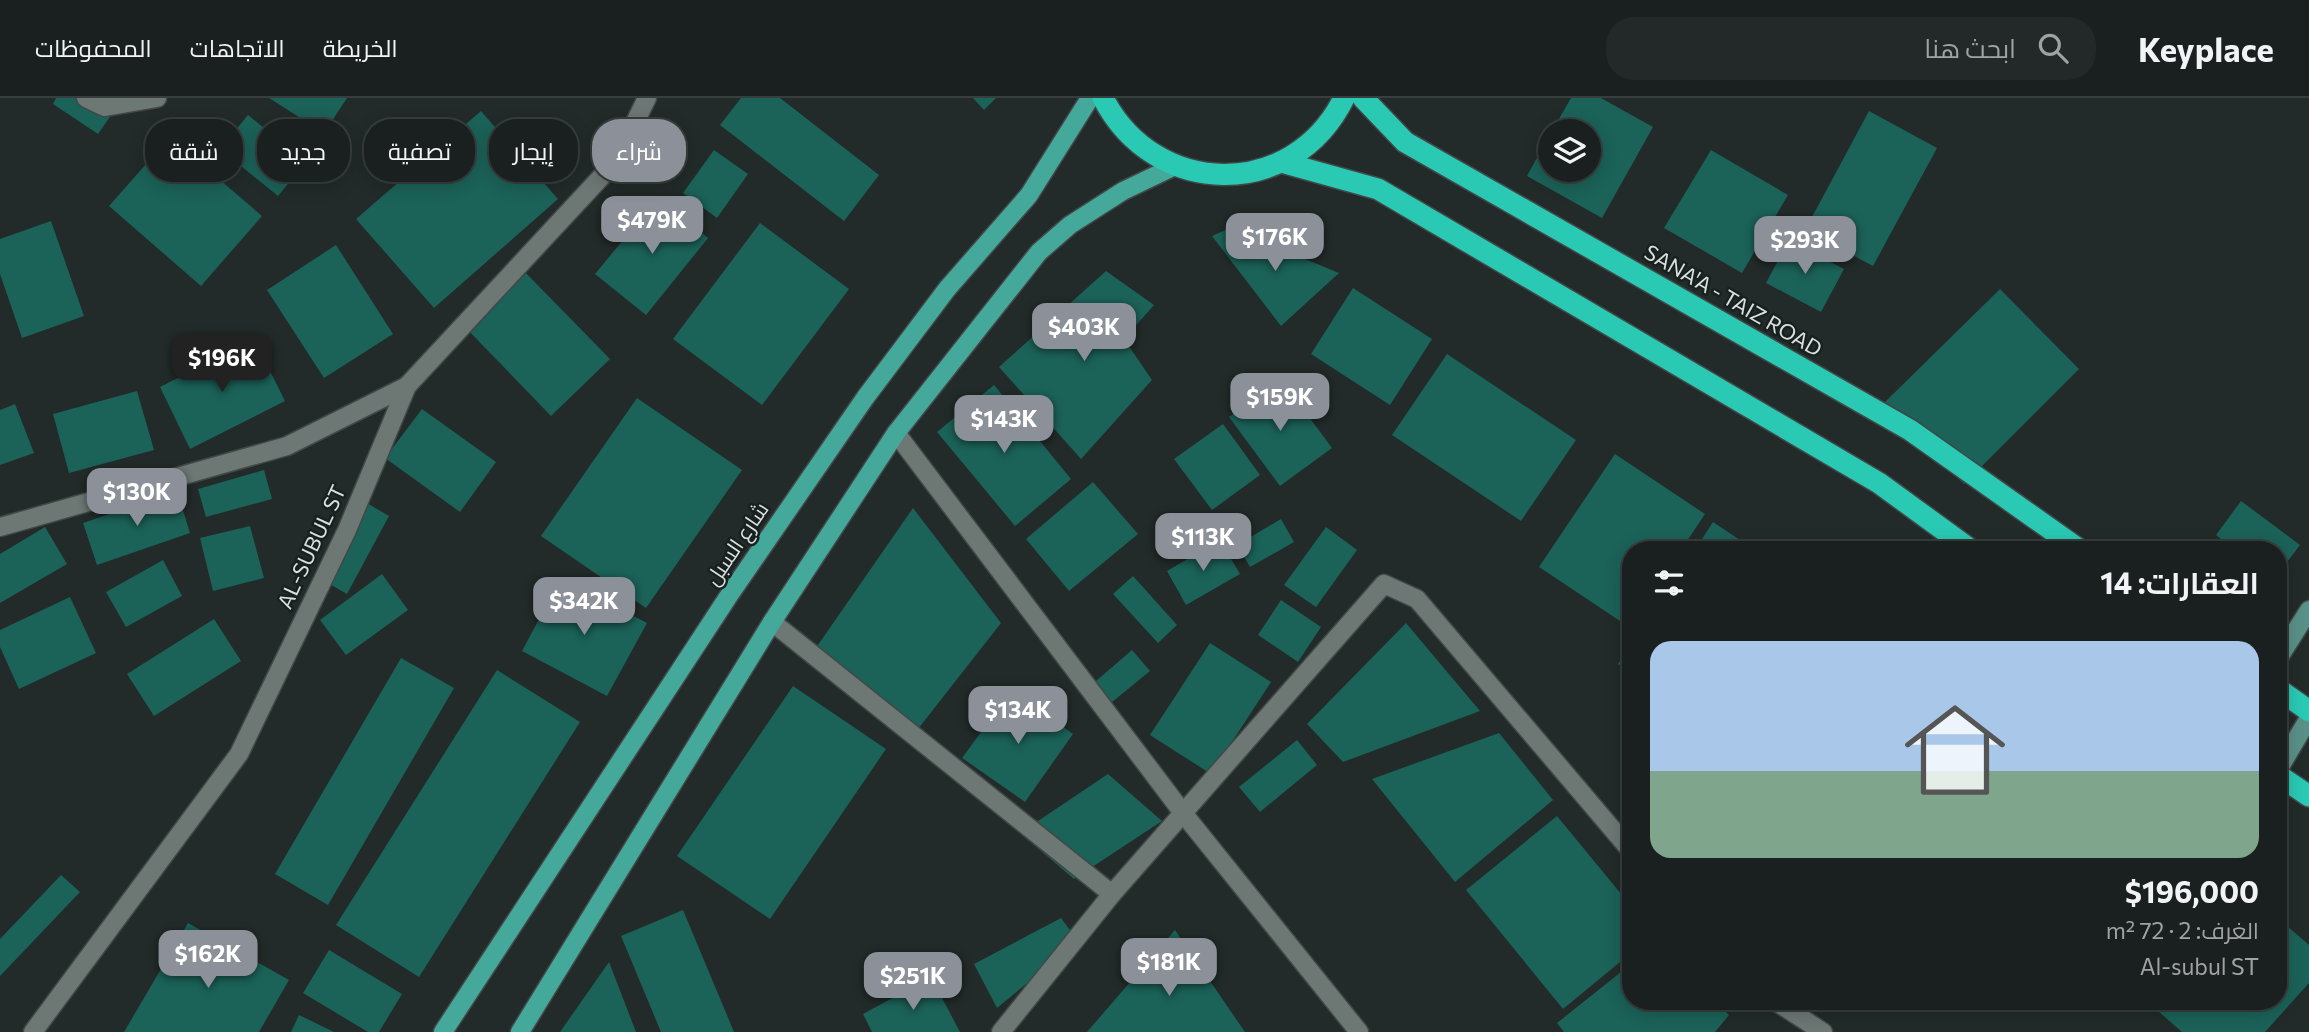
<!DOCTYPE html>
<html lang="ar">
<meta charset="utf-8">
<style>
:root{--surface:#1a201f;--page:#232828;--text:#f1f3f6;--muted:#9fa3a4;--line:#383e3d;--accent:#8c9099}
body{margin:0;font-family:Commissioner,Cairo,sans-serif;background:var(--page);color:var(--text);direction:rtl;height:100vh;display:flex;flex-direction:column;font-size:26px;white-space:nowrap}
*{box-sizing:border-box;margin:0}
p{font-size:23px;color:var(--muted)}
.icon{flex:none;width:38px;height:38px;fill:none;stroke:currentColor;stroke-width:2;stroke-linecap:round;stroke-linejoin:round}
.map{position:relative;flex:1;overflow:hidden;direction:ltr}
.side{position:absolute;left:1622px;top:443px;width:665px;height:469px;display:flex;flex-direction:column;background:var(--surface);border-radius:28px;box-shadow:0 4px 18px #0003,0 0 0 2px var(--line);direction:rtl}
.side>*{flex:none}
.guide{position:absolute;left:21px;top:21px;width:665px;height:63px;direction:rtl;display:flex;gap:14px}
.controls{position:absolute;left:1538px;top:21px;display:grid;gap:14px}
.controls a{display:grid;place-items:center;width:63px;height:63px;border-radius:50%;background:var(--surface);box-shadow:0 4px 18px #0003,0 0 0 2px var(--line);font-size:35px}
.price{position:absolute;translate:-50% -60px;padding:0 16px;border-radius:14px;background:var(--accent);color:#fff;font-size:23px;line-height:46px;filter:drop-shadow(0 2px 4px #0008)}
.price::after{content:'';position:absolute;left:50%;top:42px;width:21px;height:16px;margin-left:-10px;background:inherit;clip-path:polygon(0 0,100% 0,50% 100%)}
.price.selected{background:#222;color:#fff}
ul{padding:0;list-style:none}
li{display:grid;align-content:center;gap:14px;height:371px;padding:0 28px}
li span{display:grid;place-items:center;height:217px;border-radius:21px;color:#555}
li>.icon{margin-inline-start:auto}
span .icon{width:126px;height:126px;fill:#fffc;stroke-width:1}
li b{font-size:30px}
h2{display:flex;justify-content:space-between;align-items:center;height:84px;padding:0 28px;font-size:30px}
.chip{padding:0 24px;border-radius:28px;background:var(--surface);box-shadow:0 4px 18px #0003,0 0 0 2px var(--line);font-size:24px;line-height:63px}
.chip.selected{background:var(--accent);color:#fff}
header{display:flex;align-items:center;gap:42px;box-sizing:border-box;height:98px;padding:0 35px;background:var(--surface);border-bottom:2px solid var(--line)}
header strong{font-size:33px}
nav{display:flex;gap:38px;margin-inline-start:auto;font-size:24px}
.search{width:490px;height:63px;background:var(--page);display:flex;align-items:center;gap:18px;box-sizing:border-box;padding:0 24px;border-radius:28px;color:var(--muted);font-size:26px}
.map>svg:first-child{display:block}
</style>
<header>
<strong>Keyplace</strong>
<div class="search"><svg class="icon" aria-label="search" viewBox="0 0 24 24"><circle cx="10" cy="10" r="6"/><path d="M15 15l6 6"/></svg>ابحث هنا</div>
<nav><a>الخريطة</a><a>الاتجاهات</a><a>المحفوظات</a></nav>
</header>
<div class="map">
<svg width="2309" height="934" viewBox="0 0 2309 934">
<rect width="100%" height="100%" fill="#222b29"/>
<!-- building -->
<g fill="#1b6258">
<path d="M56 0H123L98 36 53 6Z"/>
<path d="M269 0H347L324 35Z"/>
<path d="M741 0H780L879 77 844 123 720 27Z"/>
<path d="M973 0H996L984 12Z"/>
<path d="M1571 0H1601L1653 29 1602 120 1527 78 1550 36V72H1589V33H1552Z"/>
<path d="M481 13 558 101 434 210 356 121Z"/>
<path d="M1869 13 1937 50 1873 168 1805 132Z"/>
<path d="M248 17 306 64 278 98 220 51Z"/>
<path d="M170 39 262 118 201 188 109 108Z"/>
<path d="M714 52 748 76 717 120 683 95Z"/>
<path d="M1711 52 1788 97 1742 175 1664 130Z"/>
<path d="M658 100 708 140 646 217 595 176Z"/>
<path d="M51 123 84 218 22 240 0 176V141Z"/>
<path d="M760 125 849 191 762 307 673 241Z"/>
<path d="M1230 130 1339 175 1281 228 1212 138Z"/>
<path d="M1789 142 1844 171 1821 214 1766 185Z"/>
<path d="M336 147 393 236 324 280 267 192Z"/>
<path d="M521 170 610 261 551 318 463 227Z"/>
<path d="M1106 173 1154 207 1124 241 1152 282 1081 361 999 269Z"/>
<path d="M1353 190 1432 241 1390 307 1311 256Z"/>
<path d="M2000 191 2079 271 1964 386 1884 305Z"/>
<path d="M254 241 285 303 190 351 160 289Z"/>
<path d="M1447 256 1576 342 1521 423 1392 337Z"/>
<path d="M1281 281 1332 350 1280 388 1229 319Z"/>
<path d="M994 287 1071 381 1015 428 937 334Z"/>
<path d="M137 293 154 352 69 375 53 316Z"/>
<path d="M637 300 742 372 646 510 541 438Z"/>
<path d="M15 306 34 355 0 367V312Z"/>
<path d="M422 311 496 364 460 414 385 360Z"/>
<path d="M1223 326 1260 377 1212 412 1174 361Z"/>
<path d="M1615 356 1705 416 1681 452H1631L1629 529 1539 469Z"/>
<path d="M264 372 272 401 206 419 198 391Z"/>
<path d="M1093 384 1138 436 1069 493 1026 441Z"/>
<path d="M177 393 190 435 97 467 83 425Z"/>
<path d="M360 401 389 418 347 496 317 479Z"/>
<path d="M2241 403 2300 447 2278 476V452H2235L2216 437Z"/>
<path d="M913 410 1001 525 918 631 811 557Z"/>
<path d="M1281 421 1294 444 1250 469 1237 447Z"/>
<path d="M1713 424 1755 452H1695Z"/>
<path d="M250 428 264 480 213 493 200 440Z"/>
<path d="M45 429 67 466 0 505V456Z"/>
<path d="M1326 429 1357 452 1316 509 1284 487Z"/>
<path d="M1220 442 1240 476 1186 507 1167 473Z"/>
<path d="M163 462 182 498 126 529 106 494Z"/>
<path d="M382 476 408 512 346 557 320 522Z"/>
<path d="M1133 478 1177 527 1158 545 1113 496Z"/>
<path d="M561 480 647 525 607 598 522 553Z"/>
<path d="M70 499 96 555 19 591 0 549V532Z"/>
<path d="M1281 502 1321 529 1298 564 1258 537Z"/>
<path d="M214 521 241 563 154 618 127 576Z"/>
<path d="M1406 525 1480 613 1343 664 1307 626Z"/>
<path d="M1210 545 1271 584 1211 676 1150 637Z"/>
<path d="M1631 547V575L1618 566Z"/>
<path d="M1132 552 1150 573 1106 609 1089 589Z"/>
<path d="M401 560 454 590 328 807 275 776Z"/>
<path d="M497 572 580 624 419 879 336 827Z"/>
<path d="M793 588 886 651 770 821 677 758Z"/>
<path d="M1012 592 1073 636 1025 704 962 660Z"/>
<path d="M1499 635 1553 702 1455 784 1372 681Z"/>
<path d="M1297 642 1317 667 1260 714 1239 689Z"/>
<path d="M1108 676 1162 723 1074 781 1020 735Z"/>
<path d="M1557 718 1631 808V855L1563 911 1466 792Z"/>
<path d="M61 777 80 794 0 878V841Z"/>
<path d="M683 812 734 934H661L621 838Z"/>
<path d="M1061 820 1078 843 997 910 974 866Z"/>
<path d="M2278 820 2309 847V885L2265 934H2182L2150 906 2153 903H2278Z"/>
<path d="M188 825 289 882 259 934H124Z"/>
<path d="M1175 832 1245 934H1087Z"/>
<path d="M329 852 402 896 379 934H368L303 895Z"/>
<path d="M609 864 636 934H560Z"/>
<path d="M1631 866V903H1714L1729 917 1715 934H1564L1557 925Z"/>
<path d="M931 879 960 934H872L863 916Z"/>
<path d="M299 917 334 934H291Z"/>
</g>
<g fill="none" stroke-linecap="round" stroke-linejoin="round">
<defs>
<g id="street">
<path d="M86 0 105 9 157 0"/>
<path d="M896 335 1183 715 1359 934"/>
<path d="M0 429 287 348 407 288"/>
<path d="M772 524 1112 796"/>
<path d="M1775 903 1823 934"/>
<path d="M33 934 239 656 347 432 407 288 616 63 647 0"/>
<path d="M1001 934 1112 796 1384 486 1417 501 1631 753"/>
</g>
<g id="secondary">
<path d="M2278 561 2309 512"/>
<path d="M2278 672 2309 620"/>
</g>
<g id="primary">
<path d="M443 934 728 499 865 300 947 191 1029 97 1090 0"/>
<path d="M520 934 772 524 896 335 1039 154 1070 127 1123 93 1175 68"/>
</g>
<g id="highway">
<path d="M1103 0C1155 101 1293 103 1344 0"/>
<path d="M1363 0 1405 44 1910 332 2080 452"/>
<path d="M1281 64 1378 91 1879 385 1971 452"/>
<path d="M2278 591 2309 613"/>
<path d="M2278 677 2309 698"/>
</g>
</defs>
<!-- street casing -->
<use href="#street" stroke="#414847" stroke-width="21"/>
<!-- secondary casing -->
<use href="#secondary" stroke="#414847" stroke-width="21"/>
<!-- primary casing -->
<use href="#primary" stroke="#414847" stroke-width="21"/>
<!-- highway casing -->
<use href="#highway" stroke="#414847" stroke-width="24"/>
<!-- street -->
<use href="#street" stroke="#6d7875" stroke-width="18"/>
<!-- secondary -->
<use href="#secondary" stroke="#599088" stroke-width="18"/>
<!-- primary -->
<use href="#primary" stroke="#44a99b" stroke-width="18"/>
<!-- highway -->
<use href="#highway" stroke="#29c9b4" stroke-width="21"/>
</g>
<g text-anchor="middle" stroke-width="5" stroke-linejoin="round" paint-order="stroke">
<!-- street labels -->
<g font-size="21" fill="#dae0df" stroke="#18211f">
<text transform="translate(1733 203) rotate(30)" y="7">SANA'A - TAIZ ROAD</text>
<text transform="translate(737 446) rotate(-56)" y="7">شارع السبل</text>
<text transform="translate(312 449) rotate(-65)" y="7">AL-SUBUL ST</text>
</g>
</g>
</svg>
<div class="controls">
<a><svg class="icon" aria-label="layers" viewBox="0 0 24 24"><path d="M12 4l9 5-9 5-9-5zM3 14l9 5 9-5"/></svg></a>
</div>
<b class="price" style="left:652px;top:158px">$479K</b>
<b class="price" style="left:1275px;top:175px">$176K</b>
<b class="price" style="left:1805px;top:178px">$293K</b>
<b class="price" style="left:1084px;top:265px">$403K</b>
<b class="price selected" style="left:222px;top:296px">$196K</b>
<b class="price" style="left:1280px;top:335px">$159K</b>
<b class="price" style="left:1004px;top:357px">$143K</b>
<b class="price" style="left:137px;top:430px">$130K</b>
<b class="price" style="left:1203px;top:475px">$113K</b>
<b class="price" style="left:584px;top:539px">$342K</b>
<b class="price" style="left:1018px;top:648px">$134K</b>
<b class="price" style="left:208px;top:892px">$162K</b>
<b class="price" style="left:1169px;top:900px">$181K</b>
<b class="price" style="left:913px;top:914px">$251K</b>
<div class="guide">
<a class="chip selected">شراء</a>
<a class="chip">إيجار</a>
<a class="chip">تصفية</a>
<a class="chip">جديد</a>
<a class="chip">شقة</a>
</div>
<section class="side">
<h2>العقارات: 14<svg class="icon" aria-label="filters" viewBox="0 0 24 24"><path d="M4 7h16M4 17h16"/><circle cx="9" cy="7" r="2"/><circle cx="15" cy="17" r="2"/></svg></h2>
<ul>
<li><span style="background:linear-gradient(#a9c7e8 60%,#7fa58c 0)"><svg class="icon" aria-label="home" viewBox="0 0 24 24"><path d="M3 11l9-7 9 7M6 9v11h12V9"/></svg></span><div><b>$196,000</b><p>الغرف: 2 · 72 m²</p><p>Al-subul ST</p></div></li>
</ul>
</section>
</div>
